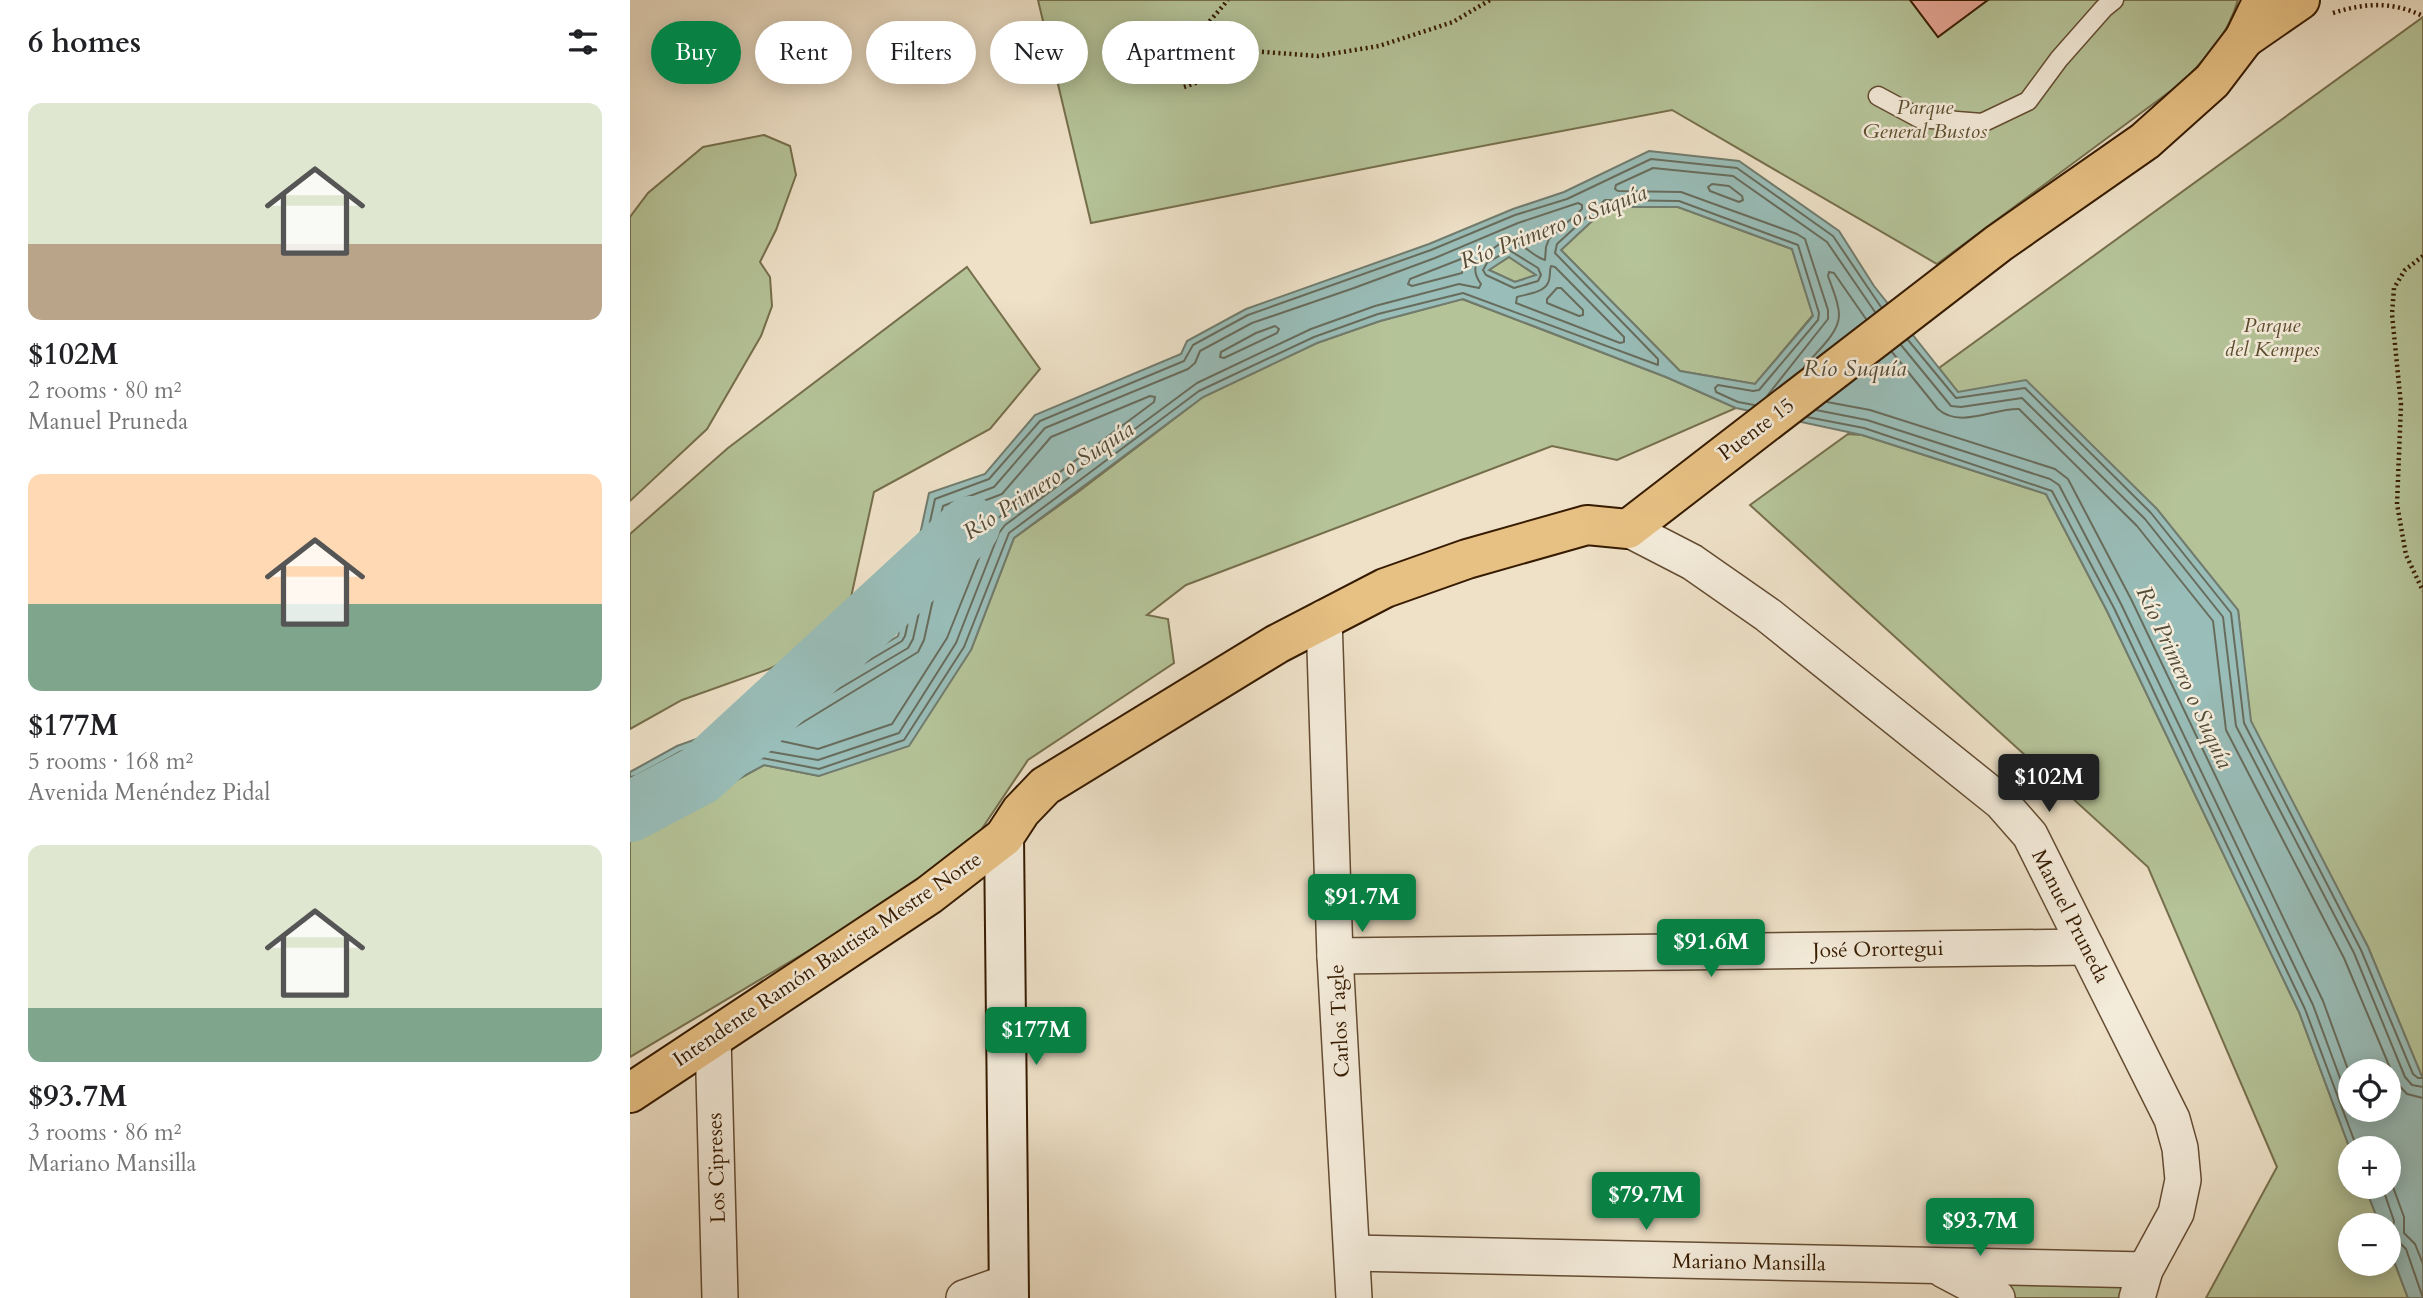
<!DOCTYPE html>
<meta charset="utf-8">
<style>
:root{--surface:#fff;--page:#f2f2f2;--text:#202124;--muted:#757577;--accent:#0b8043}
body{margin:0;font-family:Cardo,serif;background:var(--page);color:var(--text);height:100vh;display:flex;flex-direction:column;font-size:26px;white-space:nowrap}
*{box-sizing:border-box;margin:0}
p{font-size:23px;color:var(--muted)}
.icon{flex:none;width:38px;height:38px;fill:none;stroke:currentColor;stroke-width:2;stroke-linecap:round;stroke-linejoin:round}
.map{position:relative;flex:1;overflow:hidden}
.drawer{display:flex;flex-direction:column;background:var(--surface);width:630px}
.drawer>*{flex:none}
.hud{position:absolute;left:21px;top:21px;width:665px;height:63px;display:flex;gap:14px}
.controls{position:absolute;left:1708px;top:1059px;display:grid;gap:14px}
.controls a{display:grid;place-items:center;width:63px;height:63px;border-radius:50%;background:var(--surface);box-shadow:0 4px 18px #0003;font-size:35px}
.price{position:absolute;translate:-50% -60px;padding:0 16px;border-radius:7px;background:var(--accent);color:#fff;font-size:23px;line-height:46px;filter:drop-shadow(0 2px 4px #0008)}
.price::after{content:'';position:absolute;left:50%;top:42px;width:21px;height:16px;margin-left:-10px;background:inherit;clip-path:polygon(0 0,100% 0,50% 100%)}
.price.on{background:#222;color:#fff}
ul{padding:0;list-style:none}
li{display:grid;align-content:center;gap:14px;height:371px;padding:0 28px}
li span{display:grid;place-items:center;height:217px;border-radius:14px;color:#555}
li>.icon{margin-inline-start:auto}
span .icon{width:126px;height:126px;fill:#fffc;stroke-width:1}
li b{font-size:30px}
h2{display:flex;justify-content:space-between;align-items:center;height:84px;padding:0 28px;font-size:30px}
.pill{padding:0 24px;border-radius:32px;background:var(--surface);box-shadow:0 4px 18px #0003;font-size:24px;line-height:63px}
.pill.on{background:var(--accent);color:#fff}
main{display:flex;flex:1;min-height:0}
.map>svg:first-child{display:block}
</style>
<main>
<section class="drawer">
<h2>6 homes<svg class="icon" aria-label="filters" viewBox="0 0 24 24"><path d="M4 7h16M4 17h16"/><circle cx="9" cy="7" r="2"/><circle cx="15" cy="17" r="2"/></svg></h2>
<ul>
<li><span style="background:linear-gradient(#dfe7d0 65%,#b9a48a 0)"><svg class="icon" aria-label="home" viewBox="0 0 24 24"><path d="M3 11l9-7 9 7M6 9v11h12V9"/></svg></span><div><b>$102M</b><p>2 rooms · 80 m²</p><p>Manuel Pruneda</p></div></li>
<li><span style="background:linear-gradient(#ffd9b3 60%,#7fa58c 0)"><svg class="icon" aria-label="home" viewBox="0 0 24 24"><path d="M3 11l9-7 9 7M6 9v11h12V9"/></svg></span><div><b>$177M</b><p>5 rooms · 168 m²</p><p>Avenida Menéndez Pidal</p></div></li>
<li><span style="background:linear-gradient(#dfe7d0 75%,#7fa58c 0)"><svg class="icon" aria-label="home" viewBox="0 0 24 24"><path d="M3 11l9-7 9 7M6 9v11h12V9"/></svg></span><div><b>$93.7M</b><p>3 rooms · 86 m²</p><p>Mariano Mansilla</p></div></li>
</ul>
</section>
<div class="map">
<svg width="1793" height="1298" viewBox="0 0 1793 1298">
<rect width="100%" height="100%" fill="#eee1c8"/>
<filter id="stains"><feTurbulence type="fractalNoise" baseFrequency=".00286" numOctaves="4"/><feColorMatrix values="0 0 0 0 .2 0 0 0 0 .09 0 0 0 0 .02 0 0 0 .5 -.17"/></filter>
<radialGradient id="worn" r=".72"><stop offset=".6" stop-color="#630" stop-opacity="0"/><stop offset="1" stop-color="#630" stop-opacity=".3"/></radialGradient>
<!-- green -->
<g fill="#b5c398" stroke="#766f4c" stroke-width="2">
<path d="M408 0H1608C1596 39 1578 56 1550 84L1307 264 1042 110 774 161 461 223Z"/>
<path d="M1793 17V1079L1738 947 1620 721 1608 610 1328 392 1309 368Z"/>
<path d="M134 135 160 146 166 175 146 230 130 262 140 277 142 306 131 336 77 429 0 501V217L18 193 73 147Z"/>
<path d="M977 207H1048L1162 249 1183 315 1125 384 1050 371 931 250Z"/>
<path d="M879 257 906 275 885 282 859 270Z"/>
<path d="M337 267 410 369 360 429 244 492 213 634 139 669 52 700 0 729V534L98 448Z"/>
<path d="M832 299 1036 377 1106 408 987 460 922 446 556 585 517 615 538 619 544 663 398 760 349 833 284 888 0 1057V827L57 807 134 765 189 776 341 650 384 538 448 492 573 397 687 343 750 321Z"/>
<path d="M1218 434 1232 435 1416 494 1477 611 1669 1012 1720 1149V1186L1735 1187 1750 1225H1720V1264H1759V1248L1778 1298H1576L1647 1167 1518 867 1120 505Z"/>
<path d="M1346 1276 1498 1282 1491 1298H1386Z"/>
</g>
<!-- water -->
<path fill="#99bdb8" stroke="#717c6e" stroke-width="2" fill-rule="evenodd" d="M1019 151 1109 161 1209 231 1244 286 1328 392 1396 380 1527 509 1608 610 1621 721 1738 947 1793 1079V1298H1778L1759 1248V1225H1750L1735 1187 1759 1186V1148L1720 1149 1669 1012 1477 611 1416 494 1232 435 1106 408 1036 377 833 299 750 321 687 343 573 397 384 538 341 650 279 746 189 776 134 765 57 807 0 827V772L47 746 134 715 268 636 299 493 355 474 405 415 551 354 557 341 616 309 799 244 883 209 934 192ZM977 207H1048L1162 249 1183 316 1125 384 1050 371 931 250ZM879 257 906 275 885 282 859 270ZM1720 1071H1759V1110H1720Z"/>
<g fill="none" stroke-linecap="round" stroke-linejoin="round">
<!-- shore -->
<g stroke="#686c5c" stroke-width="2">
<path d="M1082 184 1099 186 1112 196 1113 200 1109 202 1080 191 1078 187Z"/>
<path d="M879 250 908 268 911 275 908 281 884 288 856 275 853 270 857 263Z"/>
<path d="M831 259 835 262 832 273 782 286 778 284 780 279Z"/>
<path d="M921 266 925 267 994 337V342L990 343 886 303 887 297C897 294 913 293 918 283 921 277 919 271 921 266Z"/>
<path d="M927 288H931L953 310V315L949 316 917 303V299Z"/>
<path d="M645 326 649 329 647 333 594 358 590 357 591 352 626 333Z"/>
<path d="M1278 340 1326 398 1395 388 1521 513 1601 613 1614 723 1731 950 1783 1074 1788 1078H1793"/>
<path d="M1271 345 1321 406 1331 407 1392 398 1515 519 1593 617 1606 726 1724 953 1775 1077 1782 1085 1793 1087"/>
<path d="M1262 352 1308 409C1330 429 1363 408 1389 409L1507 526 1583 621 1596 730 1714 958 1766 1082 1777 1094 1793 1098"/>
<path d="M1174 367C1185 353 1209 334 1209 315 1209 302 1202 288 1198 276L1199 272 1204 273 1236 319"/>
<path d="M520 396 525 397 524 402 364 521 317 638 262 724 188 749 151 741 152 735 288 652 294 640 322 513 372 494 421 437Z"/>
<path d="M1137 396 1198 319V310L1175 239 1167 234 1051 192 988 191 985 189 986 185 1023 168 1103 176 1197 242 1245 312"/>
<path d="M1197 402 1240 410 1425 469 1438 479 1501 599 1693 1001 1720 1075"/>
<path d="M1186 410 1237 420 1420 479 1429 485 1491 604 1683 1005 1720 1105"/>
<path d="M1177 417 1234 428 1422 491 1484 608 1675 1009 1727 1148"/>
<path d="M0 777 6 776 50 752 137 721 272 641 275 636 305 499 359 479 410 421 554 361 563 345 618 315 801 250 885 215 937 199 1021 159 1107 168 1203 236 1251 307"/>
<path d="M0 786 9 784 54 760 141 729 278 648 283 639 313 506 364 487 415 428 558 369 565 363 570 351 622 323 724 288 805 258 888 223 948 203 952 205V209L919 239 916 247 915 260C903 257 893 242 880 241 874 241 869 244 864 248 849 257 838 266 851 284L849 288 829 284 745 306 681 329 567 383 375 525 369 533 326 643 269 733 188 760 130 750 51 793 0 811"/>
<path d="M0 820 54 801 132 758 189 769 274 740 334 647 379 533 569 391 684 337 748 314 833 293 1028 365V359L925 253 927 244 975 200 1049 201 1168 245 1189 313 1188 320 1129 390 1123 391 1088 385 1085 388 1086 392 1108 402 1124 405"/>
<path d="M1759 1176 1774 1217V1233L1785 1244 1793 1264"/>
<path d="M1752 1186 1764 1221 1760 1238 1770 1243 1776 1249 1793 1298"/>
</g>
<!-- river -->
<path stroke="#99bdb8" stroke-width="60" d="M0 812 70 775 340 526"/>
</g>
<!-- building -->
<path fill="#e4a392" stroke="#361b00" stroke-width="2" d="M1280 0H1358L1308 37Z"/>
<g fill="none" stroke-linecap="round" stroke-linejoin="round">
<defs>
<path id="service" d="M1248 96 1289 118 1352 123 1398 101 1429 59 1474 8 1484 0"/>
<g id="minor">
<path d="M998 529 1062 562 1138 615 1371 802 1400 835 1542 1119 1550 1148 1553 1180 1546 1213 1515 1270 1507 1298"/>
<path d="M694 618 705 956 724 1298"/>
<path d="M705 956 1456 947"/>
<path d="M83 1037 90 1298"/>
<path d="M722 1253 1515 1270"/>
<path d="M1314 1270 1367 1298"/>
<path d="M334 1298 379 1282"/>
</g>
<path id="secondary" d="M374 837 379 1298"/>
<g id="primary">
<path d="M1615 38 1670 0"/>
<path d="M0 1093 299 895 374 837 391 811 415 786 647 644 755 588 837 559 957 525 998 529 1369 243 1515 141 1582 81 1614 39 1633 0"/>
</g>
</defs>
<!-- service casing -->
<use href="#service" stroke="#644c32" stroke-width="21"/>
<!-- minor casing -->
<use href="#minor" stroke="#644c32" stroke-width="38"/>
<!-- secondary casing -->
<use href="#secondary" stroke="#361b00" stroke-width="42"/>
<!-- primary casing -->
<use href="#primary" stroke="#361b00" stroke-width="42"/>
<!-- path -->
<g stroke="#361b00" stroke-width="4.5" stroke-dasharray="2 3.5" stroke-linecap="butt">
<path d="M1703 13C1735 3 1761 1 1793 16"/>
<path d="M540 67 598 0"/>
<path d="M554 87 589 75 621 51 688 56 749 46 823 22 860 0"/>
<path d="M1793 256 1775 270 1764 288 1762 314 1771 405 1767 504 1776 555 1793 591"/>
</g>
<!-- service -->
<use href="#service" stroke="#f4ecdb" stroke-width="18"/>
<!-- minor -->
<use href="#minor" stroke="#f4ecdb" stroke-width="35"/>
<!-- secondary -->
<use href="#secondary" stroke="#f4ecdb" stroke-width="38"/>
<!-- primary -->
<use href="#primary" stroke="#e7c084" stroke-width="38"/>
</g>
<g text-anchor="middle" stroke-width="5" stroke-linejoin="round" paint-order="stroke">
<!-- park labels -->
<g font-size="21" font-style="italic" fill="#5c4d2e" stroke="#f4ecdb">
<text x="1295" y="114">Parque<tspan x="1295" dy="24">General Bustos</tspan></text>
<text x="1642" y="332">Parque<tspan x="1642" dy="24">del Kempes</tspan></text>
</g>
<!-- street labels -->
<g font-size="21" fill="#361b00" stroke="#f4ecdb">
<text transform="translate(1126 429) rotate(-37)" y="7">Puente 15</text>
<text transform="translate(1441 916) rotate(63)" y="7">Manuel Pruneda</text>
<text transform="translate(1248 949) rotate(-1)" y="7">José Orortegui</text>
<text transform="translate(197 959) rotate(-34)" y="7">Intendente Ramón Bautista Mestre Norte</text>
<text transform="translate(709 1021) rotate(-93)" y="7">Carlos Tagle</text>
<text transform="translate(86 1168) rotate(-92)" y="7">Los Cipreses</text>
<text transform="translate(1119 1262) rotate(1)" y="7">Mariano Mansilla</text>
</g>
<!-- water labels -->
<g font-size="23" font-style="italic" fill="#544c37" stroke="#f4ecdb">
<text transform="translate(923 226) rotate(-21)" y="8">Río Primero o Suquía</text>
<text x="1225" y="376">Río Suquía</text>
<text transform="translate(418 480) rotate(-33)" y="8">Río Primero o Suquía</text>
<text transform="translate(1555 677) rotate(65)" y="8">Río Primero o Suquía</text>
</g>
</g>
<rect width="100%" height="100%" filter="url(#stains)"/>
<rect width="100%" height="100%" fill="url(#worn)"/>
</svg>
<div class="controls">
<a><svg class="icon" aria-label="locate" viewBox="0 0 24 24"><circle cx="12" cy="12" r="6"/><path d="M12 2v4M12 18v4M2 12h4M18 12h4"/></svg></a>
<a>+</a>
<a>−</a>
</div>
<b class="price on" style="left:1419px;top:814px">$102M</b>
<b class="price" style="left:732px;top:934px">$91.7M</b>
<b class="price" style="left:1081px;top:979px">$91.6M</b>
<b class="price" style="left:406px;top:1067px">$177M</b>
<b class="price" style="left:1016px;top:1232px">$79.7M</b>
<b class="price" style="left:1350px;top:1258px">$93.7M</b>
<div class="hud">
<a class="pill on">Buy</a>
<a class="pill">Rent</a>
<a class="pill">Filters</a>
<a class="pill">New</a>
<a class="pill">Apartment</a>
</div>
</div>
</main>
